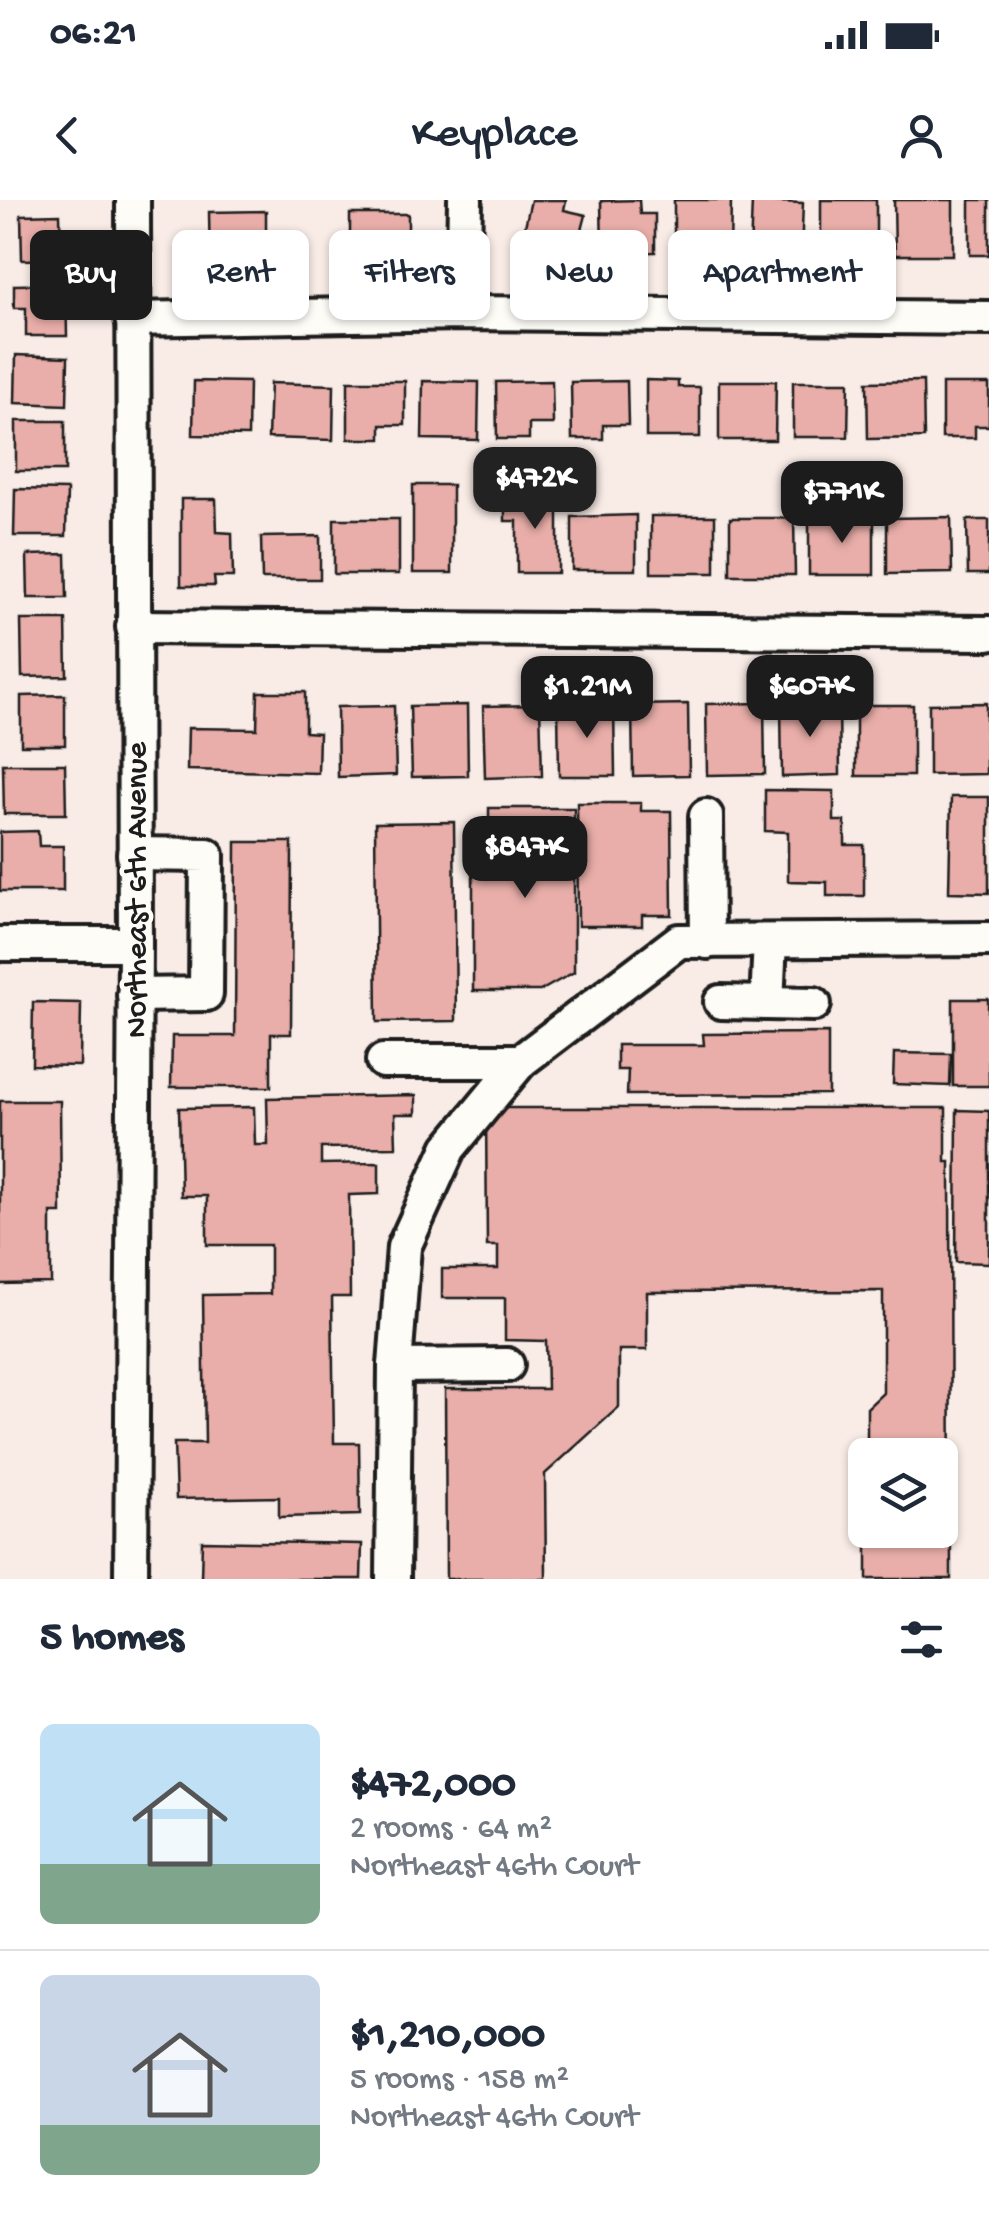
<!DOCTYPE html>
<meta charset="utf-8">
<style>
:root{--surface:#fff;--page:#f2f2f3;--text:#1f2937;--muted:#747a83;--line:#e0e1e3;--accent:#1c1c1c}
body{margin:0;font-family:"Gochi Hand",sans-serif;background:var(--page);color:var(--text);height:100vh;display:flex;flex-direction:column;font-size:38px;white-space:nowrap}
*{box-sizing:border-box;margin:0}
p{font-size:32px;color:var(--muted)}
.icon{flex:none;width:55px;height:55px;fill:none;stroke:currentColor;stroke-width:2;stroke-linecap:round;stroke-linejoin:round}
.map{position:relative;height:1379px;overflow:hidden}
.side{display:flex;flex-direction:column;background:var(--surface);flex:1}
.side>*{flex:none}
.banner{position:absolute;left:30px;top:30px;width:930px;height:90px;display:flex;gap:20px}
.fabs{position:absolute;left:848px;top:1238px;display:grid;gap:20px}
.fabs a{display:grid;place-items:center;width:110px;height:110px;border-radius:15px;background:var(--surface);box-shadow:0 2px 8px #0004;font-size:50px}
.price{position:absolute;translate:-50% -85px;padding:0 22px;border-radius:20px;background:var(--accent);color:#fff;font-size:32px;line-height:65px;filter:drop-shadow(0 2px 5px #0008)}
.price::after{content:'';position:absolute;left:50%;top:60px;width:30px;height:22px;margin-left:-15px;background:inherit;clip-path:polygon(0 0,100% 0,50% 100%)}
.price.current{background:#222;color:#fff}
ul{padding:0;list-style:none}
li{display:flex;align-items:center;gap:30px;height:250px;padding:0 40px}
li+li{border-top:2px solid var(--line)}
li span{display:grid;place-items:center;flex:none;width:280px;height:200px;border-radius:15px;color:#555}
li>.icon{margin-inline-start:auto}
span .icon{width:120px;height:120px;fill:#fffc;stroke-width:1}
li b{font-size:42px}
h2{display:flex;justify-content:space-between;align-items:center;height:120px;padding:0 40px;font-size:42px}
.chip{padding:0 35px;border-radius:15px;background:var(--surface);box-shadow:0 2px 8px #0004;font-size:35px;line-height:90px}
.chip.current{background:var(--accent);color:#fff}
.status{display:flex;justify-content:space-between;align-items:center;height:70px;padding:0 50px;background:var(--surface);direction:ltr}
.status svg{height:28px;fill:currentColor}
header{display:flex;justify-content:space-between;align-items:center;height:130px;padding:0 40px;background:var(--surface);font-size:45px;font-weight:600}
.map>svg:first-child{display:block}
</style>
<div class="status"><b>06:21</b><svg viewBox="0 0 49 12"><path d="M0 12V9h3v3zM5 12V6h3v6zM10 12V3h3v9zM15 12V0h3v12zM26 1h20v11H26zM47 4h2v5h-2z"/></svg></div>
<header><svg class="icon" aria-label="back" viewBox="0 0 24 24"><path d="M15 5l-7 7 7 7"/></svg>Keyplace<svg class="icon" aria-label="person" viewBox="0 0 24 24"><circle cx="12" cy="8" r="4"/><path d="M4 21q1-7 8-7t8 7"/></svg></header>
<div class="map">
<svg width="989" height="1379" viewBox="0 0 989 1379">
<rect width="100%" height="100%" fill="#f9ece7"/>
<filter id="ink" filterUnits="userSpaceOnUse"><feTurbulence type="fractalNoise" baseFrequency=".01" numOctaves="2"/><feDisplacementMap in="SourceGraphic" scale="20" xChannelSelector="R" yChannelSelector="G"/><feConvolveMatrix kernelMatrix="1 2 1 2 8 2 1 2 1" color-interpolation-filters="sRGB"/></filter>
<g filter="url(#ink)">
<!-- building -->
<g fill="#e9aea9" stroke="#1c1c1c" stroke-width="2.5">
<path d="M531 0H566L564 10 586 15 575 57 521 44Z"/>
<path d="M639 0 640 14H655V52L602 53 601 1Z"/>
<path d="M674 0H731L730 54H674Z"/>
<rect x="821" y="0" width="55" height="54"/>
<path d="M894 0H953V55H895Z"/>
<rect x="970" y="0" width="19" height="55"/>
<path d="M752 1 803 3 801 56 750 54Z"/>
<path d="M266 11V69L210 70 209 12Z"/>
<path d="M60 14 61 59 22 60 21 15Z"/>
<path d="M350 14H408V71H366V46H350Z"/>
<path d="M66 84 67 136H26V108H14V85Z"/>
<path d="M16 155 68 157 67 205 15 203Z"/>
<path d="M646 180 678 181V187H700V237H646Z"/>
<path d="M194 181 249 182 248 236 193 235Z"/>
<path d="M348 181H405V225H381V239H348Z"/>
<path d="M423 181 479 182 478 240 422 239Z"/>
<path d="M552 181 553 224H529V239H497L496 182Z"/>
<path d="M627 181 628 225H603V239H572L571 182Z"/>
<path d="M719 181H776L775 240H719Z"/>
<path d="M923 181 924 238 868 239 867 182Z"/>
<path d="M793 182H849L848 237H793Z"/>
<path d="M270 183 334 185 333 240 268 238Z"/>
<path d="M942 184H989V226H975V238H942Z"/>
<rect x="16" y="221" width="49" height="50"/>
<rect x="413" y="285" width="39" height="88"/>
<path d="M15 289 67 290 66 336H14Z"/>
<path d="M505 296H558V373H517V321H505Z"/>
<path d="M181 299H216L217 332 232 333 233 377H214L215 386H181Z"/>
<path d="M636 315V370H572V317Z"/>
<rect x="651" y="316" width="64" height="57"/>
<path d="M874 317V375H809V318Z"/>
<path d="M951 317 952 373 887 374V318Z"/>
<path d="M730 318H794L795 375H730Z"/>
<rect x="334" y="319" width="65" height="55"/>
<path d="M967 320H989V374H968Z"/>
<path d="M320 336V379H262L261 337Z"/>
<path d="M66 354 67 398H28L27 355Z"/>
<path d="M21 420H66L67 476 22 477Z"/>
<path d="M258 492H305V532L319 533 318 573 187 570 188 528 257 529Z"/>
<path d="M65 495V545H21V496Z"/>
<path d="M764 503 765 574 707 575 706 504Z"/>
<path d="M986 503V574L929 575V504Z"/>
<path d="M688 504 689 575 633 576 632 505Z"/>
<path d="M839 504 840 575 782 577 781 505Z"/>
<path d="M467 505 468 576 412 577 410 506Z"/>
<path d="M540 505 542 576 485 578 483 506Z"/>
<path d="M614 505 615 576H559L558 506Z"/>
<rect x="856" y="505" width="57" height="71"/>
<path d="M394 506 396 575 338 577 337 507Z"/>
<path d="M3 564H65L66 614H4Z"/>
<path d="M765 590 834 591V621H845V645H864V696H827V682L788 681V632L765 631Z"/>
<path d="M951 597H989V693L949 692Z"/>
<path d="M577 603H641V611H671L672 715H642V726H578Z"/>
<path d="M489 608H574V772L540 791H473V663L489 664Z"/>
<path d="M454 622 456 821 377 822 375 623Z"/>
<path d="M38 631 39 646H63V691H0V632Z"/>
<path d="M236 642H292L291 834H271V887H171L172 836H235Z"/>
<path d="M953 799H988L989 886H953Z"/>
<path d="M33 802 81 803 80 866 32 865Z"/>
<path d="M828 833V894L627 895 628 870H617V845H704L703 834Z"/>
<path d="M894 853 951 854 950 886 893 884Z"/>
<path d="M416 895V914H395L396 947 321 948V964L379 963V994L349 995 350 1097H332L334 1243H359L360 1315 279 1317V1297L176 1299 174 1243H205L203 1095 270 1094V1045H207V996H181L179 908 254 907 255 945H268L267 898Z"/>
<path d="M0 901H60L61 1013H51V1083L0 1084Z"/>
<path d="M486 908H946V962H950L951 1379H867V1330H940V1255H867V1208L883 1193V1091L647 1092V1150H619V1207L545 1274 546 1379H446L445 1189H547L546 1141 505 1140V1098H442V1069H498V1046H487Z"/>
<path d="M957 910 989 911V1063L956 1062Z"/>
<path d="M202 1341 362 1344 361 1379H201Z"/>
</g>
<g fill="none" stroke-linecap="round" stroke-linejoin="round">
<defs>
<g id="minor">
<path d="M463 113 465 0"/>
<path d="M132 119 463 113 989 118"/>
<path d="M133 427 989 433"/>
<path d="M706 616 707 742"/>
<path d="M0 744H135"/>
<path d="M134 795 206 794 207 655 134 654"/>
<path d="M721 802 767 803 770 741"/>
<path d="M767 803 814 804"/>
<path d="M383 861H521"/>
<path d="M395 1166 507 1165"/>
<path d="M131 1379 135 744 133 0"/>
<path d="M393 1379 395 1166 404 1047 449 948 521 861 679 741 989 739"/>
</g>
</defs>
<!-- minor casing -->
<use href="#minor" stroke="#1c1c1c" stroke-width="40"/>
<!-- minor -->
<use href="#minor" stroke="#fdfcf7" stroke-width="32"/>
</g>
</g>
<g text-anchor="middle" stroke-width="9" stroke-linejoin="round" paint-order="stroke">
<!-- street labels -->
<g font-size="32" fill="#1c1c1c" stroke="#fdfcf7">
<text transform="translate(134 690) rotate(-90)" y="11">Northeast 6th Avenue</text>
</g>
</g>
</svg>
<div class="fabs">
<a><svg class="icon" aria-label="layers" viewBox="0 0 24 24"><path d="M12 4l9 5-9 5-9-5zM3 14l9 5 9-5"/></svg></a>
</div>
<b class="price current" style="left:535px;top:332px">$472K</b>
<b class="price" style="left:842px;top:346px">$771K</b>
<b class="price" style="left:810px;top:540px">$607K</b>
<b class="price" style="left:587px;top:541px">$1.21M</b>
<b class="price" style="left:525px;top:701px">$847K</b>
<div class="banner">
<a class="chip current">Buy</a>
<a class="chip">Rent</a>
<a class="chip">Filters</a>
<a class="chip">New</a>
<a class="chip">Apartment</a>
</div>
</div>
<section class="side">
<h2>5 homes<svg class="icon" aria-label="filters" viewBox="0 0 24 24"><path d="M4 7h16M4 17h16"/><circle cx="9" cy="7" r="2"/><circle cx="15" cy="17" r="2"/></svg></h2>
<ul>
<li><span style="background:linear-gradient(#bfe0f5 70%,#7fa58c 0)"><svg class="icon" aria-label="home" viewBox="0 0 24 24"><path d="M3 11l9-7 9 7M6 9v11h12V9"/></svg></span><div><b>$472,000</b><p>2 rooms · 64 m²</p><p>Northeast 46th Court</p></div></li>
<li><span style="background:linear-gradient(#c9d6e8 75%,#7fa58c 0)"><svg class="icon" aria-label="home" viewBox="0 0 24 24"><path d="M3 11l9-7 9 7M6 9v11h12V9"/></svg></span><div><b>$1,210,000</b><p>5 rooms · 158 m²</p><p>Northeast 46th Court</p></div></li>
</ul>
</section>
